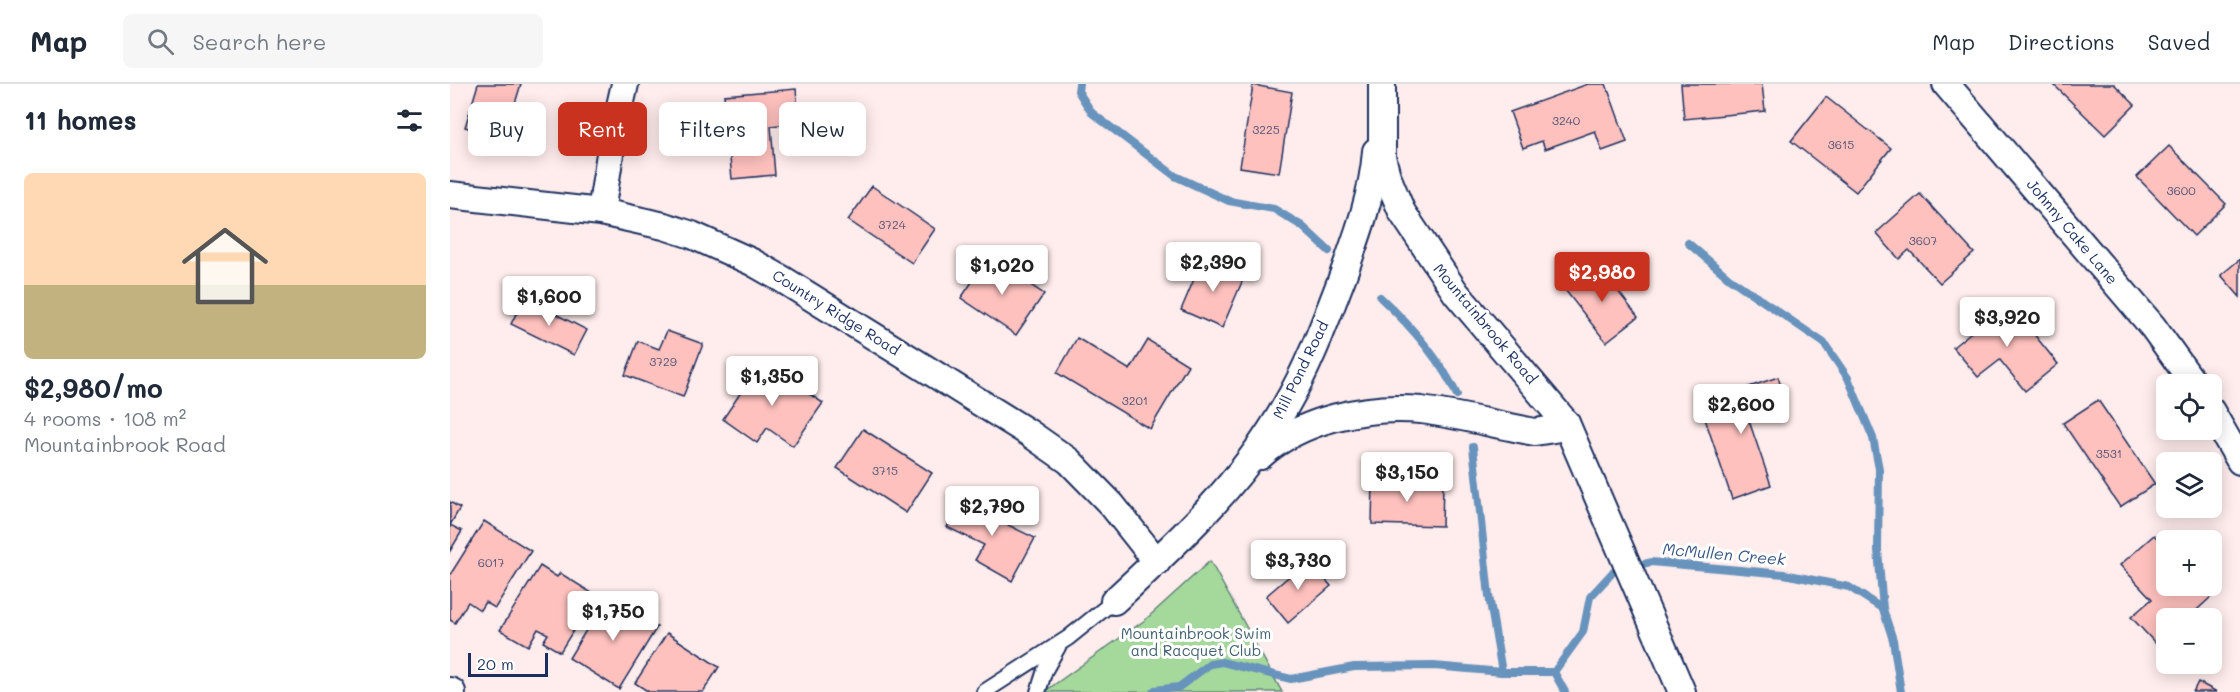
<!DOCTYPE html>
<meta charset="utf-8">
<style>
:root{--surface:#fff;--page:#f6f6f7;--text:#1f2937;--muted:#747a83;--line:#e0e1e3;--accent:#c8321e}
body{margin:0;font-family:Mali,sans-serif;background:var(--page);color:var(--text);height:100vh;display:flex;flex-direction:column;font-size:22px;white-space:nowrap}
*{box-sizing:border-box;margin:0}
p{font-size:20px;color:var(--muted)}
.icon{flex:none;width:33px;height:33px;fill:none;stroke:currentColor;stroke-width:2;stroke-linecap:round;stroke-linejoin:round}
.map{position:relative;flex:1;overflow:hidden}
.drawer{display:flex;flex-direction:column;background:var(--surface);width:450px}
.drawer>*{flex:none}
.top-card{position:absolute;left:18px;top:18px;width:570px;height:54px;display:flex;gap:12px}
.fabs{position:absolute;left:1706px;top:290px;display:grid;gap:12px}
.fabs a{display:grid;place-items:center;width:66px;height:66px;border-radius:9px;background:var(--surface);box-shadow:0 3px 15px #0003;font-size:30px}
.scale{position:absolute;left:18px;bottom:15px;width:80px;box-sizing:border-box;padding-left:6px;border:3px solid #1b2f5e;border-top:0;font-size:16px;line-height:21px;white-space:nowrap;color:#1b2f5e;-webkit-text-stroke:4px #fff;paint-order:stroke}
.price{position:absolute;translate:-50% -51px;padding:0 14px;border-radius:6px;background:#fff;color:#222;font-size:20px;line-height:39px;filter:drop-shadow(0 2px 3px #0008)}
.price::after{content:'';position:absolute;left:50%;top:36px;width:18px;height:14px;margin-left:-9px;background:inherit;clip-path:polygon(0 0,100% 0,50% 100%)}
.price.active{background:var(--accent);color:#fff}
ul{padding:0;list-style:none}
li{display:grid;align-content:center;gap:12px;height:318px;padding:0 24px}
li+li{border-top:2px solid var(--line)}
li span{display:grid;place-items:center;height:186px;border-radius:9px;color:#555}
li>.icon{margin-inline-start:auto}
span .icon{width:108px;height:108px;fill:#fffc;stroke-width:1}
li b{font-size:26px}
h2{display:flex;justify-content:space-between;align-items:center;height:72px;padding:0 24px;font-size:26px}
.tag{padding:0 21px;border-radius:9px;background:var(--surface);box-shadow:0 3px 15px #0003;font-size:21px;line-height:54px}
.tag.active{background:var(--accent);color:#fff}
header{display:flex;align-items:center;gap:36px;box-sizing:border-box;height:84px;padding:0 30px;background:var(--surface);border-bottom:2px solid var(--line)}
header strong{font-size:28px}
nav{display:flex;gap:33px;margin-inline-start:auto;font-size:21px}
.search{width:420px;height:54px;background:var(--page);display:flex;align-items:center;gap:15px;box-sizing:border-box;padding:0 21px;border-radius:9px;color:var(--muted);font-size:22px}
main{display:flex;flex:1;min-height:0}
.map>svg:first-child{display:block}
</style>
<header>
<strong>Map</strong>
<div class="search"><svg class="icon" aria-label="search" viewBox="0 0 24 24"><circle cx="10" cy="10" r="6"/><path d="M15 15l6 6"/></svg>Search here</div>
<nav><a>Map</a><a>Directions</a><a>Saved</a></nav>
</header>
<main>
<section class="drawer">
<h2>11 homes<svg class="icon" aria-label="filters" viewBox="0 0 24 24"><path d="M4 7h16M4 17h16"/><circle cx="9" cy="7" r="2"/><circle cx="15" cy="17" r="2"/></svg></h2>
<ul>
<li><span style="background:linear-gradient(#ffd9b3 60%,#c2b280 0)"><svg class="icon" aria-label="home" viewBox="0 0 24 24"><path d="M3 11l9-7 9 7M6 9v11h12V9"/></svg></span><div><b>$2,980/mo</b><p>4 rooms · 108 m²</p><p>Mountainbrook Road</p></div></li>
</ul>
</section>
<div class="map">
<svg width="1790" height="608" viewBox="0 0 1790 608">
<rect width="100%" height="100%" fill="#ffecec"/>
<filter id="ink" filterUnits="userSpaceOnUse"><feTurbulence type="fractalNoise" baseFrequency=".0167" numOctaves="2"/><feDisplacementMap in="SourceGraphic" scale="12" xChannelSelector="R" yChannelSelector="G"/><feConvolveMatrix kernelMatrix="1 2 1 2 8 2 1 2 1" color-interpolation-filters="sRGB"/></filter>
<g filter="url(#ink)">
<!-- green -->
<path fill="#a5d99b" stroke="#60847c" stroke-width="1.5" d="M760 477 832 608H594L695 536Z"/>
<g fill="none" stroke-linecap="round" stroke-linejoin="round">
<!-- stream -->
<g stroke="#6793bc" stroke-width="8">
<path d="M629 0 628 7 642 29 725 92 779 117 824 125 852 142 879 167"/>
<path d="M1238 159 1279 194 1374 259 1398 294 1423 354 1429 385 1428 466 1433 525 1443 556 1451 608"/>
<path d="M930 213C959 240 990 275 1007 311"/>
<path d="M1023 363 1039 512 1052 588"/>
<path d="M1104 588 1133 548 1140 513 1163 488 1201 478 1334 490 1399 503 1433 525"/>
<path d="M1104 588 1115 608"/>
<path d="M703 608 705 606 729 603 760 580 772 578 841 595 904 583 984 582 1052 588H1104"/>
</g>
</g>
<!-- building -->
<g fill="#fec1be" stroke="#1b2f5e" stroke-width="1.5">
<path d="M28 0H71L54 55 15 43Z"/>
<path d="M1138 0H1156L1177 58 1152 67 1145 47 1095 65 1092 57 1073 64 1060 28Z"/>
<path d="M1231 0H1312L1315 27 1234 35Z"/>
<path d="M1603 0H1664L1685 21 1655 51Z"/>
<path d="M803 1 842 8 829 89 790 83Z"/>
<path d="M346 5 349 39 321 42 325 91 282 95 274 11Z"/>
<path d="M1376 13 1441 64 1406 108 1341 57Z"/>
<path d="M1719 62 1776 120 1744 152 1687 93Z"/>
<path d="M422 102 485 145 462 179 398 136Z"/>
<path d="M1470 110 1524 169 1490 199 1459 166 1449 175 1426 149Z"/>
<path d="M539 173 594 210 566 251 511 214Z"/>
<path d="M753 174 795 191 772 244 731 226Z"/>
<path d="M1790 175V213L1771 191Z"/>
<path d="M1148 181 1188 233 1156 258 1115 206Z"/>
<path d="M74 214 137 246 124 271 61 240Z"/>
<path d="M1558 218 1608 280 1575 307 1550 276 1528 293 1503 263Z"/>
<path d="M217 247 253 260 233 313 175 291 188 257 209 265Z"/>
<path d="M627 254 680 286 698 256 738 281 700 345 607 289Z"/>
<path d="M311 278 373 319 343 362 317 344 307 359 273 335Z"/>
<path d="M1328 293 1336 318 1297 331 1321 401 1282 415 1250 320Z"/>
<path d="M1648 316 1705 400 1670 423 1613 339Z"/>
<path d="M413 345 482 389 456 429 387 384Z"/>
<path d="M923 397 993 399 992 442 922 440Z"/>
<path d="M519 409 553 432 558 441 585 454 562 497 525 476 534 461 497 443Z"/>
<path d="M0 418 10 424 0 441 12 447 0 467Z"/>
<path d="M34 437 81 467 45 524 35 518 30 526 18 518 5 539 0 536V491Z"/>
<path d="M1704 451 1716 464V501H1750L1761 513 1738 534H1716V554L1708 562 1681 533 1702 515 1670 481Z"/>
<path d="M858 476 881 502 838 539 816 512Z"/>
<path d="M90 482 107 493 110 489 145 511 110 568 93 558 98 550 88 545 78 562 50 546Z"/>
<path d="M157 512 207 543 169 605 119 574Z"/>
<path d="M217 549 269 583 253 608H199L185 599Z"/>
<path d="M1748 598 1767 608H1743Z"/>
</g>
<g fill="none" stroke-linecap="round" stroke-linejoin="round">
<defs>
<g id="lane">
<path d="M534 608 618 554 664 517"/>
<path d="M588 608 595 586 608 563"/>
</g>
<g id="street">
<path d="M932 0V73L937 92 952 128 1006 209 1116 339 1232 608"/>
<path d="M1496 0 1703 243 1744 300"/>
<path d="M0 111 151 128 214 142 242 151 302 178 332 195 579 349 619 377 662 421 707 478"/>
<path d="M151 128 162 57 175 0"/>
<path d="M1761 327 1790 377"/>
<path d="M810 372C851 335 917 321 971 326 1009 331 1047 341 1085 348L1104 345 1116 339"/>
<path d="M664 517C727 459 792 399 835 323 859 282 875 238 892 194 907 153 923 110 926 67"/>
<path d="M0 607 2 608"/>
</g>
</defs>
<!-- lane casing -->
<use href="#lane" stroke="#1b2f5e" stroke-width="18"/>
<!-- street casing -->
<use href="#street" stroke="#1b2f5e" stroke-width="30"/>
<!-- lane -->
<use href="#lane" stroke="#fff" stroke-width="14"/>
<!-- street -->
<use href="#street" stroke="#fff" stroke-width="26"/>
</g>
</g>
<g text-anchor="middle" stroke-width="6" stroke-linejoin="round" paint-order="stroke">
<!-- number labels -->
<g font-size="12" fill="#545476">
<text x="1116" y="41">3240</text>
<text x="816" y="50">3225</text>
<text x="1391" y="65">3615</text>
<text x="1731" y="111">3600</text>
<text x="442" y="145">3724</text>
<text x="1473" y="161">3607</text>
<text x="213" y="282">3729</text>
<text x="685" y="321">3201</text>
<text x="1659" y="374">3531</text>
<text x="435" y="391">3715</text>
<text x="41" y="483">6017</text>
</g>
<!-- street labels -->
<g font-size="15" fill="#1b2f5e" stroke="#fff">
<text transform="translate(1622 148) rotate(50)" y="5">Johnny Cake Lane</text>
<text transform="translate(386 229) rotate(32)" y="5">Country Ridge Road</text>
<text transform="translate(1035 240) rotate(50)" y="5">Mountainbrook Road</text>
<text transform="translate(851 286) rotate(-64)" y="5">Mill Pond Road</text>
</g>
<!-- park labels -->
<g font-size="15" fill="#446270" stroke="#fff">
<text x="746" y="555">Mountainbrook Swim<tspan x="746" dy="17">and Racquet Club</tspan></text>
</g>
<!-- water labels -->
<g font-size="16" font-style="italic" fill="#3a5985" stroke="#fff">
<text transform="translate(1274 470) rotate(5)" y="6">McMullen Creek</text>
</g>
</g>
</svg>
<div class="fabs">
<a><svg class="icon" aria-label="locate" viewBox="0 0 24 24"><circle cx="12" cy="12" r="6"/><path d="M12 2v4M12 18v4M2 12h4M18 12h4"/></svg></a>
<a><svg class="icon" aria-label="layers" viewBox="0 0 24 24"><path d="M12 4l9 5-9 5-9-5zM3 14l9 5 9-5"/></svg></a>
<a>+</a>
<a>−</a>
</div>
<div class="scale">20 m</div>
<b class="price" style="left:763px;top:209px">$2,390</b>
<b class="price" style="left:552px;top:212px">$1,020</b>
<b class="price active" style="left:1152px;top:219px">$2,980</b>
<b class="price" style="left:99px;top:243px">$1,600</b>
<b class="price" style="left:1557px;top:264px">$3,920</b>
<b class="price" style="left:322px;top:323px">$1,350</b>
<b class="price" style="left:1291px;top:351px">$2,600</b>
<b class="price" style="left:957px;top:419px">$3,150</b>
<b class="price" style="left:542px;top:453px">$2,790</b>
<b class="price" style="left:848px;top:507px">$3,730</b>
<b class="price" style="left:163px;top:558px">$1,750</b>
<div class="top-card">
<a class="tag">Buy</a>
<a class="tag active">Rent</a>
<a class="tag">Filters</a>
<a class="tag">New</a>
</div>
</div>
</main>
